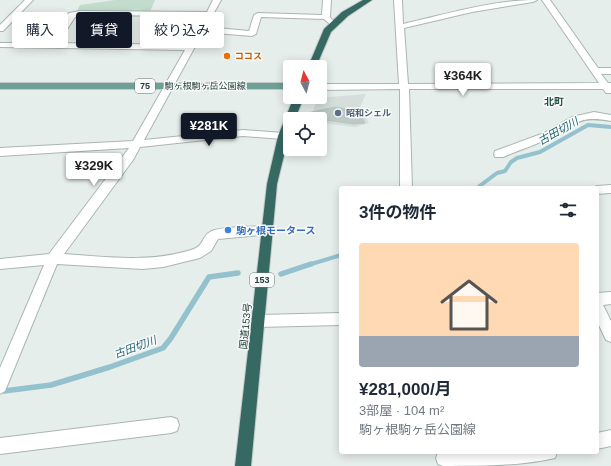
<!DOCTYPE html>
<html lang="ja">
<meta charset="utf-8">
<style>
:root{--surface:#fff;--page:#f2f2f3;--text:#1f2937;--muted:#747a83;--accent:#111827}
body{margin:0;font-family:Helvetica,"Noto Sans JP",sans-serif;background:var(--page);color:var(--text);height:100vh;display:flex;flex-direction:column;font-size:15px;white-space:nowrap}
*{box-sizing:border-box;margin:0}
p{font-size:13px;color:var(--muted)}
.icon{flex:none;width:22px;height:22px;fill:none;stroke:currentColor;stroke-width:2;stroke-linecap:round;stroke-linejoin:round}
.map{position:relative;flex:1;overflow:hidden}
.details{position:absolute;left:339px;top:186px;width:260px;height:268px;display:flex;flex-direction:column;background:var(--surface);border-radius:4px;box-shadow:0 2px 10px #0003}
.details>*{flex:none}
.top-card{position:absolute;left:12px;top:12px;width:267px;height:36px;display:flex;gap:8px}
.needle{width:26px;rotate:353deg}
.tools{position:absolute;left:283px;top:60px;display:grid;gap:8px}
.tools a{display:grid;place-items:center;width:44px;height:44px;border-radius:4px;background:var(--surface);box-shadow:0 2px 10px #0003;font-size:20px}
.price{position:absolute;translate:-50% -34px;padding:0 9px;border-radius:4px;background:#fff;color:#222;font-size:13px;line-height:26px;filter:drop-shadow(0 1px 2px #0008)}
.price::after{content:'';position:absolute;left:50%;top:24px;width:12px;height:9px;margin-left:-6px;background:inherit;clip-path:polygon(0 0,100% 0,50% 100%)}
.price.current{background:var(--accent);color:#fff}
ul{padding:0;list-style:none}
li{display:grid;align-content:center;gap:8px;height:212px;padding:0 20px}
li span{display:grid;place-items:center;height:124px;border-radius:4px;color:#555}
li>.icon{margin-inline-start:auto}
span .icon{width:72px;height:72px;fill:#fffc;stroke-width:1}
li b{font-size:17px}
h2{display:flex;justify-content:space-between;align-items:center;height:48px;padding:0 20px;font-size:17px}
.chip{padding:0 14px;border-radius:4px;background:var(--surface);box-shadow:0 2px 10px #0003;font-size:14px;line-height:36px}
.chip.current{background:var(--accent);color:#fff}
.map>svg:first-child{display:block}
</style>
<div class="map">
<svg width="611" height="466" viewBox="0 0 611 466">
<rect width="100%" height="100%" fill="#e6eeeb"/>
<!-- built -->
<path fill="#d5deda" d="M366 94 360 107 369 123 355 127 320 123V119H310L318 98Z"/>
<!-- green -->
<path fill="#c2ddcb" d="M115 0H155L150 12 77 11 80 5Z"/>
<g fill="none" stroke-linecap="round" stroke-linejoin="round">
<!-- stream-far1 -->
<g stroke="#94c1ce" stroke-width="4">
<path d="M477 188 497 173 505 171 511 162 517 158 540 152 588 125 611 127"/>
<path d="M308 265 341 255"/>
</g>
<!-- stream -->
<g stroke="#94c1ce" stroke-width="5.5">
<path d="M281 274 311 264"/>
<path d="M4 391 51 385 110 367 163 348 171 338 209 277 238 273"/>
</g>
</g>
<!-- building -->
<path fill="#bcc9c4" stroke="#b9c7c2" d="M335 107 358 111 365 123 353 124 298 116V115Z"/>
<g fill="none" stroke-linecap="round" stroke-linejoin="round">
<defs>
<g id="minor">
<path d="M25 0H33L3 31H0V25Z"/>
<path d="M213 0H221L206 27 249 31 254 15 258 13 322 15 323 0H331L330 17 334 22 330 24 324 19 261 17 256 34 252 36 203 32 144 140 243 130 283 133 288 136 283 139 243 136 140 147 133 160 64 254C106 257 149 263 191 250 205 246 201 237 210 232 218 226 255 227 267 226L271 228 273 231 271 234 218 239 211 251 200 258 163 267 143 269 57 264 5 391 0 394V368L44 265 0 269V259L49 254 129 148 0 156V148L133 141 185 50 0 47V43H50L69 13 80 11 207 12ZM80 15 204 16 187 45 58 43 75 17Z"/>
<path d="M394 0H402L403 24C447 14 492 0 537 0L533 2 472 12 404 28 408 84 599 83 542 0H550L598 68H611V74H601L608 83H611V93H606L603 89H409L412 188H400V89L320 90V84H399Z"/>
<path d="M594 112 611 115V121C578 115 578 124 551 137 536 145 519 150 503 157H495L494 154 495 151 544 133 572 117Z"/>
<path d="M611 185V193L597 194V188H593L597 186Z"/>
<path d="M611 292V304L603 305 611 321V342L606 340 597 321V293Z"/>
<path d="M341 313V325L258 327 253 325 251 321 253 317 258 315Z"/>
<path d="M171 417 177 419 179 425 177 431 171 433 0 454V438Z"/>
<path d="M611 430V446L597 449V433Z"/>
<path d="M438 452H557L555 458C522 466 478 466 443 466L438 464 436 458Z"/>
</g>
<rect id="major" x="0" y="83" width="290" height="6"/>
<g id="highway">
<path d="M363 0H372L348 16 331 32 316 67H308L324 29 342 12Z"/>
<path d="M294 97H304L295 119H290V131L277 184 251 466H235L267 184 278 136Z"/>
</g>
</defs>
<!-- minor casing -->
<use href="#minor" stroke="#a9b6b2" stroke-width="2"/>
<!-- major casing -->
<use href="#major" stroke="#c2c9c8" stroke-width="2"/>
<!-- highway casing -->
<use href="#highway" stroke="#c2c9c8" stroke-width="2"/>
<!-- minor -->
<use href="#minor" fill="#fff" fill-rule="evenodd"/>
<!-- major -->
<use href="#major" fill="#6fa096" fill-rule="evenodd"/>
<!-- highway -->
<use href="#highway" fill="#356961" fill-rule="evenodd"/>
</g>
<!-- markers -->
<circle fill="#e8710a" stroke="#f7faf9" stroke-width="1.5" cx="227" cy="56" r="4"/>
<circle fill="#5c6f8a" stroke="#f7faf9" stroke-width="1.5" cx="338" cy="113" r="4"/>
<circle fill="#3f7fe0" stroke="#f7faf9" stroke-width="1.5" cx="228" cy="230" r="4"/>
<g text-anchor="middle" stroke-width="3" stroke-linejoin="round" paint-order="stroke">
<!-- far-food labels -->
<g font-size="9" font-weight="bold" fill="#c56008" stroke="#f7faf9" text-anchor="start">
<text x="235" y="59">ココス</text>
</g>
<!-- shield labels -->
<g fill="#f7faf9" stroke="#657773" stroke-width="1">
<rect x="135" y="79" width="20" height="14" rx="3"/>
<rect x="250" y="273" width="24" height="14" rx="3"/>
</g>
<g font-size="9" font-weight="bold" fill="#263f3a">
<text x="145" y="89">75</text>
<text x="262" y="283">153</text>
</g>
<!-- far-street labels -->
<g font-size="9" fill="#263f3a" stroke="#f7faf9">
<text x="205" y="89">駒ヶ根駒ヶ岳公園線</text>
</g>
<!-- far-service labels -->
<g font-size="9" font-weight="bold" fill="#4e5e75" stroke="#f7faf9" text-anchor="start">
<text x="346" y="116">昭和シェル</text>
</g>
<!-- far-quarter labels -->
<g font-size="10" font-weight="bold" fill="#245048" stroke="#f7faf9">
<text x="554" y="105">北町</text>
</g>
<!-- shop labels -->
<g font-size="10" font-weight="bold" fill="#366cbe" stroke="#f7faf9" text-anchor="start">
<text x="236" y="234">駒ヶ根モータース</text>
</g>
<!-- street labels -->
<g font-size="10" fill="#263f3a" stroke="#f7faf9">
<text transform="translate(245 326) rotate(-84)" y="4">国道153号</text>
</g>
<!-- water labels -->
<g font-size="11" font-style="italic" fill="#256477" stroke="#f7faf9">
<text transform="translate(558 131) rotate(-29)" y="4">古田切川</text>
<text transform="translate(135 347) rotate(-20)" y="4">古田切川</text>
</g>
</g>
</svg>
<div class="tools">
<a><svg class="needle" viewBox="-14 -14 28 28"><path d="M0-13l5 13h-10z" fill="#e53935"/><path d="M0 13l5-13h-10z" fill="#747a83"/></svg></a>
<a><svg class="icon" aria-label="locate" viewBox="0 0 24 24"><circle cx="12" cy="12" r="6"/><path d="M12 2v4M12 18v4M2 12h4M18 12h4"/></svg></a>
</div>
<b class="price" style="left:463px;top:97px">¥364K</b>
<b class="price current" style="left:209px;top:147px">¥281K</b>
<b class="price" style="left:94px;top:187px">¥329K</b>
<div class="top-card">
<a class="chip">購入</a>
<a class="chip current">賃貸</a>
<a class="chip">絞り込み</a>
</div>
<section class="details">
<h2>3件の物件<svg class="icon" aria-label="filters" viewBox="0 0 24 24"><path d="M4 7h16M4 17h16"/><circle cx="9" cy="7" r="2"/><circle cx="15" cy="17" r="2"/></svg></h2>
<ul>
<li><span style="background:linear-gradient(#ffd9b3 75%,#9aa5b1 0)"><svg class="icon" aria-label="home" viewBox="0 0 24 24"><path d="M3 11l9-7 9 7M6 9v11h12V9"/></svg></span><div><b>¥281,000/月</b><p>3部屋 · 104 m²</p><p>駒ヶ根駒ヶ岳公園線</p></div></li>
</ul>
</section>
</div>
